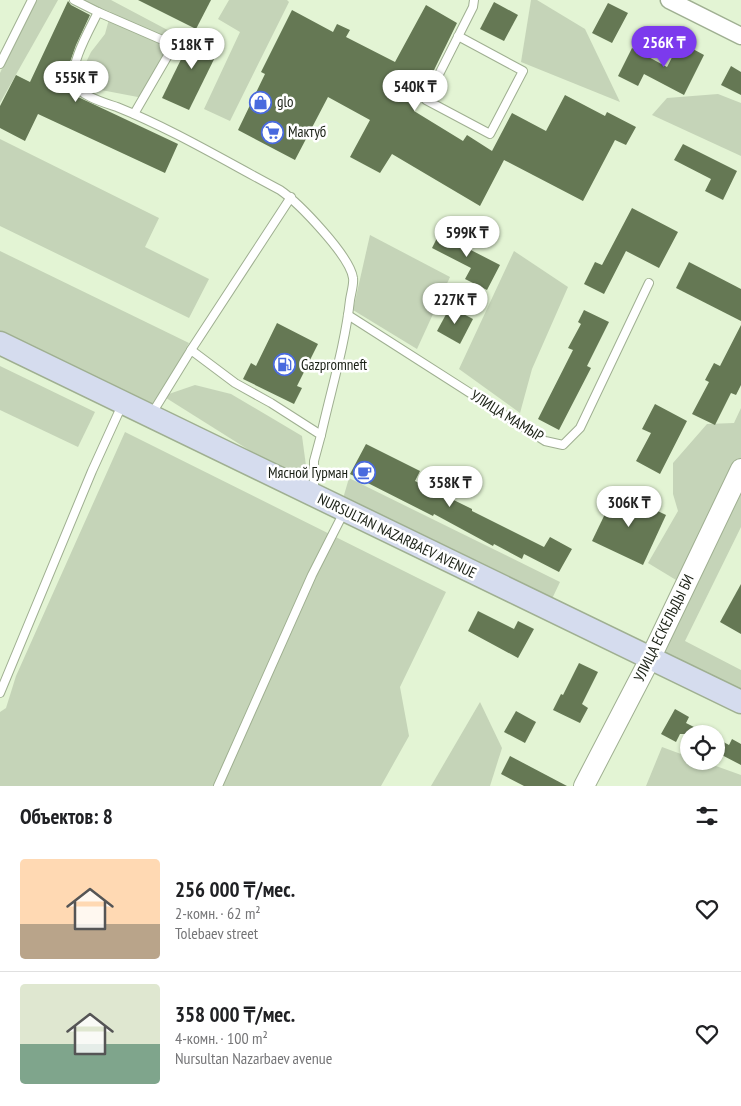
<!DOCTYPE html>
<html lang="ru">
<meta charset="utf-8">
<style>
:root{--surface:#fff;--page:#f2f2f2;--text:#202124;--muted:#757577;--line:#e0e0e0;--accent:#7c3aed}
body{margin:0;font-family:"PT Sans Narrow",sans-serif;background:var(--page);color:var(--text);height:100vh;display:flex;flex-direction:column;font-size:19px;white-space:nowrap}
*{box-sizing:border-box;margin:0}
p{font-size:16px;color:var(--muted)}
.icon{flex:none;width:28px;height:28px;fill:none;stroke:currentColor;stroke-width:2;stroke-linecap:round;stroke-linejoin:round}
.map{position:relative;height:786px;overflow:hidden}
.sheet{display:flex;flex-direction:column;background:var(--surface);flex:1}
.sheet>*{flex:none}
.buttons{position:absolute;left:680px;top:725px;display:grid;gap:10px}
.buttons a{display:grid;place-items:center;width:45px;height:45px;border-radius:50%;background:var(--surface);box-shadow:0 1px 4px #0004;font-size:25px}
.price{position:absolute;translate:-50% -42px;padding:0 11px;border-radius:18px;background:#fff;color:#222;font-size:16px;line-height:32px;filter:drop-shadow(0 1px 2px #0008)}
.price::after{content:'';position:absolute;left:50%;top:30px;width:15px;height:11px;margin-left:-8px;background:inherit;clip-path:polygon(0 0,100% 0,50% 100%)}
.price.active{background:var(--accent);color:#fff}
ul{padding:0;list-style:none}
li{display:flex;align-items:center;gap:15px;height:125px;padding:0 20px}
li+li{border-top:1px solid var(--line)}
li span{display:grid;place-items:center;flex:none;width:140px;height:100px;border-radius:5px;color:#555}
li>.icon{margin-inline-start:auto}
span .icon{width:60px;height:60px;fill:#fffc;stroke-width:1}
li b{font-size:21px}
h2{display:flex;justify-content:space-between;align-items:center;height:60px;padding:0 20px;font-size:21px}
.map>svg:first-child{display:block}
</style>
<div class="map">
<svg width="741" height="786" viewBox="0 0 741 786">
<rect width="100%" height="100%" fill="#e3f4d4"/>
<!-- green -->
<g fill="#c5d4b8">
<path d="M34 0H58L0 103V73Z"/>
<path d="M78 0H111L177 35 157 80 143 98 75 85 91 52 105 34 111 12Z"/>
<path d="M229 0H287L289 2 230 121 204 109 240 32 218 19Z"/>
<path d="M531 0H537L585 29 620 102 521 62Z"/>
<path d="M718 94 741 103V156L652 115 667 98Z"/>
<path d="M0 139 159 218 145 247 209 279 189 318 0 226Z"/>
<path d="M370 235 450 277 417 349 353 310Z"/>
<path d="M0 251 189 343 151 415 0 343Z"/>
<path d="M514 251 568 287 532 369 520 413 459 369Z"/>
<path d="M0 366 95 412 78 447 0 410Z"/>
<path d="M195 385 231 394 302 436 309 488 163 396Z"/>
<path d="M741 408V464L681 583 648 563 678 511 673 494V463L707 424 734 423Z"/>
<path d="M125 432 446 592 400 687 409 736 381 786H0V712L6 708 16 676Z"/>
<path d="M349 478 560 582 550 603 342 502Z"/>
<path d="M741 487V527L685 641 741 670V698L659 656Z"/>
<path d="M480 702 502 748 490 786H431Z"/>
<path d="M662 747 689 757V761H702L741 775V786H646Z"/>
</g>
<!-- building -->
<g fill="#657854">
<path d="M138 0H211L196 29Z"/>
<path d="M68 1 71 5 90 15 76 45 69 65 59 88 178 144 165 173 38 114 25 141 0 128V106L16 75 30 82Z"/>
<path d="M494 2 518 15 504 41 480 29Z"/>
<path d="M608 3 628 13 612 43 592 33Z"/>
<path d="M426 5 457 23 414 111 463 141 467 135 492 151 512 113 546 131 565 95 605 116 607 112 636 127 626 145 615 140 583 201 504 160 480 206 392 154 380 173 350 157 370 120 328 97 295 160 238 130 265 74 261 72 292 10 333 32 337 24 350 30 346 37 395 62Z"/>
<path d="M196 29 222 43 189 110 162 98Z"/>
<path d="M680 42 704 55 684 95 644 74 638 86 618 76 632 48 667 67Z"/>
<path d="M731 66 741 72V95L721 85Z"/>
<path d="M683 144 737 171 723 200 705 191 711 179 674 160Z"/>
<path d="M632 208 678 232 659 268 626 251 604 294 584 284 595 262 602 265Z"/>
<path d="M443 226 468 239 465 247 500 265 487 290 465 279 471 268 432 248Z"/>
<path d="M689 262 741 289V321L676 288Z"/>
<path d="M450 307 473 319 460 344 437 331Z"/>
<path d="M584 310 609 322 587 366 591 368 559 430 538 419 573 350 568 348 581 324 578 322Z"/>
<path d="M277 323 318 344 297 386 302 388 294 404 243 379 251 363 256 366Z"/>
<path d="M741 325V385L736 395 731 393 715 425 692 414 709 382 705 380 714 363 720 366Z"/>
<path d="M655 404 687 421 660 474 636 461 651 433 642 429Z"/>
<path d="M366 444 420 471 415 481 472 509V511L544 547 550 537 572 549 559 572 524 554 522 559 494 544 493 546 434 514 433 516 350 474Z"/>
<path d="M616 491 666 515 643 565 592 541Z"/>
<path d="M741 584V634L720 622Z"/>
<path d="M478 611 514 629 518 621 534 629 518 658 468 631Z"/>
<path d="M579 663 598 672 582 704 588 708 580 723 553 710 561 694 563 695Z"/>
<path d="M675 709 689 717 686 723 708 734H680L676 742 661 734Z"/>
<path d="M516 711 536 722 525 743 504 732Z"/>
<path d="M716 738 729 745 732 739 741 744V765L716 752Z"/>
<path d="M510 756 567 786H524L501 774Z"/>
</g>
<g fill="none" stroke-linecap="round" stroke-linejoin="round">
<defs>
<g id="service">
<path d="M74 0 98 12C90 29 68 66 75 83 79 96 105 103 117 107 172 129 227 162 280 190 299 203 350 256 353 278 354 284 351 293 350 300 345 345 331 390 321 435"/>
<path d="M98 12 174 45 134 114"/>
<path d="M458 36 523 71 490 134 426 100 473 7 474 0"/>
<path d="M0 64 32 0"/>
<path d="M348 315 545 441 563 445 580 428 649 283"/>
<path d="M191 350 291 197"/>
<path d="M151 415 191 350 235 383 271 403 321 435 314 461V491"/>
<path d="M0 693 92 471 122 405"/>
<path d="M218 786 312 575 344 512"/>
</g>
<path id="minor" d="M669 0 741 36"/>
<path id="tertiary" d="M584 786 650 659 741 469"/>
<path id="secondary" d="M0 343 741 702"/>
</defs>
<!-- service casing -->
<use href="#service" stroke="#9faf91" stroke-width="10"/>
<!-- minor casing -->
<use href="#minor" stroke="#9faf91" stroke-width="19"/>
<!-- tertiary casing -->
<use href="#tertiary" stroke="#9faf91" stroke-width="22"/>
<!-- secondary casing -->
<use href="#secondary" stroke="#9faf91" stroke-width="25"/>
<!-- service -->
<use href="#service" stroke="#fff" stroke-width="8"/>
<!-- minor -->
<use href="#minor" stroke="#fff" stroke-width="16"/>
<!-- tertiary -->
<use href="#tertiary" stroke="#fff" stroke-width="20"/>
<!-- secondary -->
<use href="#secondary" stroke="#d5dcee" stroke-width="22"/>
</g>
<!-- icons -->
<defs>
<symbol id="shop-ring" viewBox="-11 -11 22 22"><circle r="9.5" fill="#fff" stroke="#496ade" stroke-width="1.5"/><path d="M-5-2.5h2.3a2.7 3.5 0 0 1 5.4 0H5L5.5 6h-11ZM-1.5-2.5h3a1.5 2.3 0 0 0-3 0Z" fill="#496ade"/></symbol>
<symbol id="supermarket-ring" viewBox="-11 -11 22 22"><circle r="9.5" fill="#fff" stroke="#496ade" stroke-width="1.5"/><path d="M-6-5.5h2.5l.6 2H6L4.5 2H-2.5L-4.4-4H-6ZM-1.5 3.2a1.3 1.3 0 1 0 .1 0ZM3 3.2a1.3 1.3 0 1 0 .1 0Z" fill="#496ade"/></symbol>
<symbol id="fuel-ring" viewBox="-11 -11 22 22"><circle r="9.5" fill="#fff" stroke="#496ade" stroke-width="1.5"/><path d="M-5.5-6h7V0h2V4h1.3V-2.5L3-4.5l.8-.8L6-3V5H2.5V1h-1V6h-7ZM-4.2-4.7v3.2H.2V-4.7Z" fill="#496ade"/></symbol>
<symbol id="cafe-ring" viewBox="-11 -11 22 22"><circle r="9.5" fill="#fff" stroke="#496ade" stroke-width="1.5"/><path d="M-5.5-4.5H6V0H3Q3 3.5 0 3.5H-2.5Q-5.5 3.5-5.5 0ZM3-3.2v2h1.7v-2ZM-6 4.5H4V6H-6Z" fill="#496ade"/></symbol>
</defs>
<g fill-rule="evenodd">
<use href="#shop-ring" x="248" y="90" width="25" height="25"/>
<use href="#supermarket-ring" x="260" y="120" width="25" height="25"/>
<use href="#fuel-ring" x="272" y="352" width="25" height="25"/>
<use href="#cafe-ring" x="352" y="460" width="25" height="25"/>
</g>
<g text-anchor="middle" stroke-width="5" stroke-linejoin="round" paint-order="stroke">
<!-- poi labels -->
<g font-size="15" fill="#1a2015" stroke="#fff" text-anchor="start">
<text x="277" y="107">glo</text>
<text x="288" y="137">Мактуб</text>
<text x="301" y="370">Gazpromneft</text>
<text x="348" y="478" text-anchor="end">Мясной Гурман</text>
</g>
<!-- street labels -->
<g font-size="15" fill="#1a2015" stroke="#fff">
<text transform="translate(507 416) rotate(32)" y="5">УЛИЦА МАМЫР</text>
<text transform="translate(397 536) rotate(26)" y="5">NURSULTAN NAZARBAEV AVENUE</text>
<text transform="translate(664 628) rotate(-64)" y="5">УЛИЦА ЕСКЕЛЬДЫ БИ</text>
</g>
</g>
</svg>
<div class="buttons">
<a><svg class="icon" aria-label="locate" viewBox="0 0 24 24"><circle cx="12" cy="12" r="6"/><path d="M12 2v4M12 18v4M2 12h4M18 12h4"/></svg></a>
</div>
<b class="price active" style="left:664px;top:68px">256K ₸</b>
<b class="price" style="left:192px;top:70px">518K ₸</b>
<b class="price" style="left:76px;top:103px">555K ₸</b>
<b class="price" style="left:415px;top:112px">540K ₸</b>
<b class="price" style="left:467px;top:258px">599K ₸</b>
<b class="price" style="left:455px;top:325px">227K ₸</b>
<b class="price" style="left:450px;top:508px">358K ₸</b>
<b class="price" style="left:629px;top:528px">306K ₸</b>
</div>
<section class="sheet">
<h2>Объектов: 8<svg class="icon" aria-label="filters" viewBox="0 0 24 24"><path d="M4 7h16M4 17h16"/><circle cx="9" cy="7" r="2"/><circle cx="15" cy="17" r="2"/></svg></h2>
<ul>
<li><span style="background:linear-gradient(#ffd9b3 65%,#b9a48a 0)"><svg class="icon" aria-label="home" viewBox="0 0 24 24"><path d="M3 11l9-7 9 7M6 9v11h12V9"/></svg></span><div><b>256 000 ₸/мес.</b><p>2-комн. · 62 m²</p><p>Tolebaev street</p></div><svg class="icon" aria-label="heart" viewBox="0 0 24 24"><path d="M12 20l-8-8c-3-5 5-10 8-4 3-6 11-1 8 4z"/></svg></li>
<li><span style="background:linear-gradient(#dfe7d0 60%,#7fa58c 0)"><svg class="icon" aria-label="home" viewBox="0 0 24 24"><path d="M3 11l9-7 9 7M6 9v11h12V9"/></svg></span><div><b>358 000 ₸/мес.</b><p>4-комн. · 100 m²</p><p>Nursultan Nazarbaev avenue</p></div><svg class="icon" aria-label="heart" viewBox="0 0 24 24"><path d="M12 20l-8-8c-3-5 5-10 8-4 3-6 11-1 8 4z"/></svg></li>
</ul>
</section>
